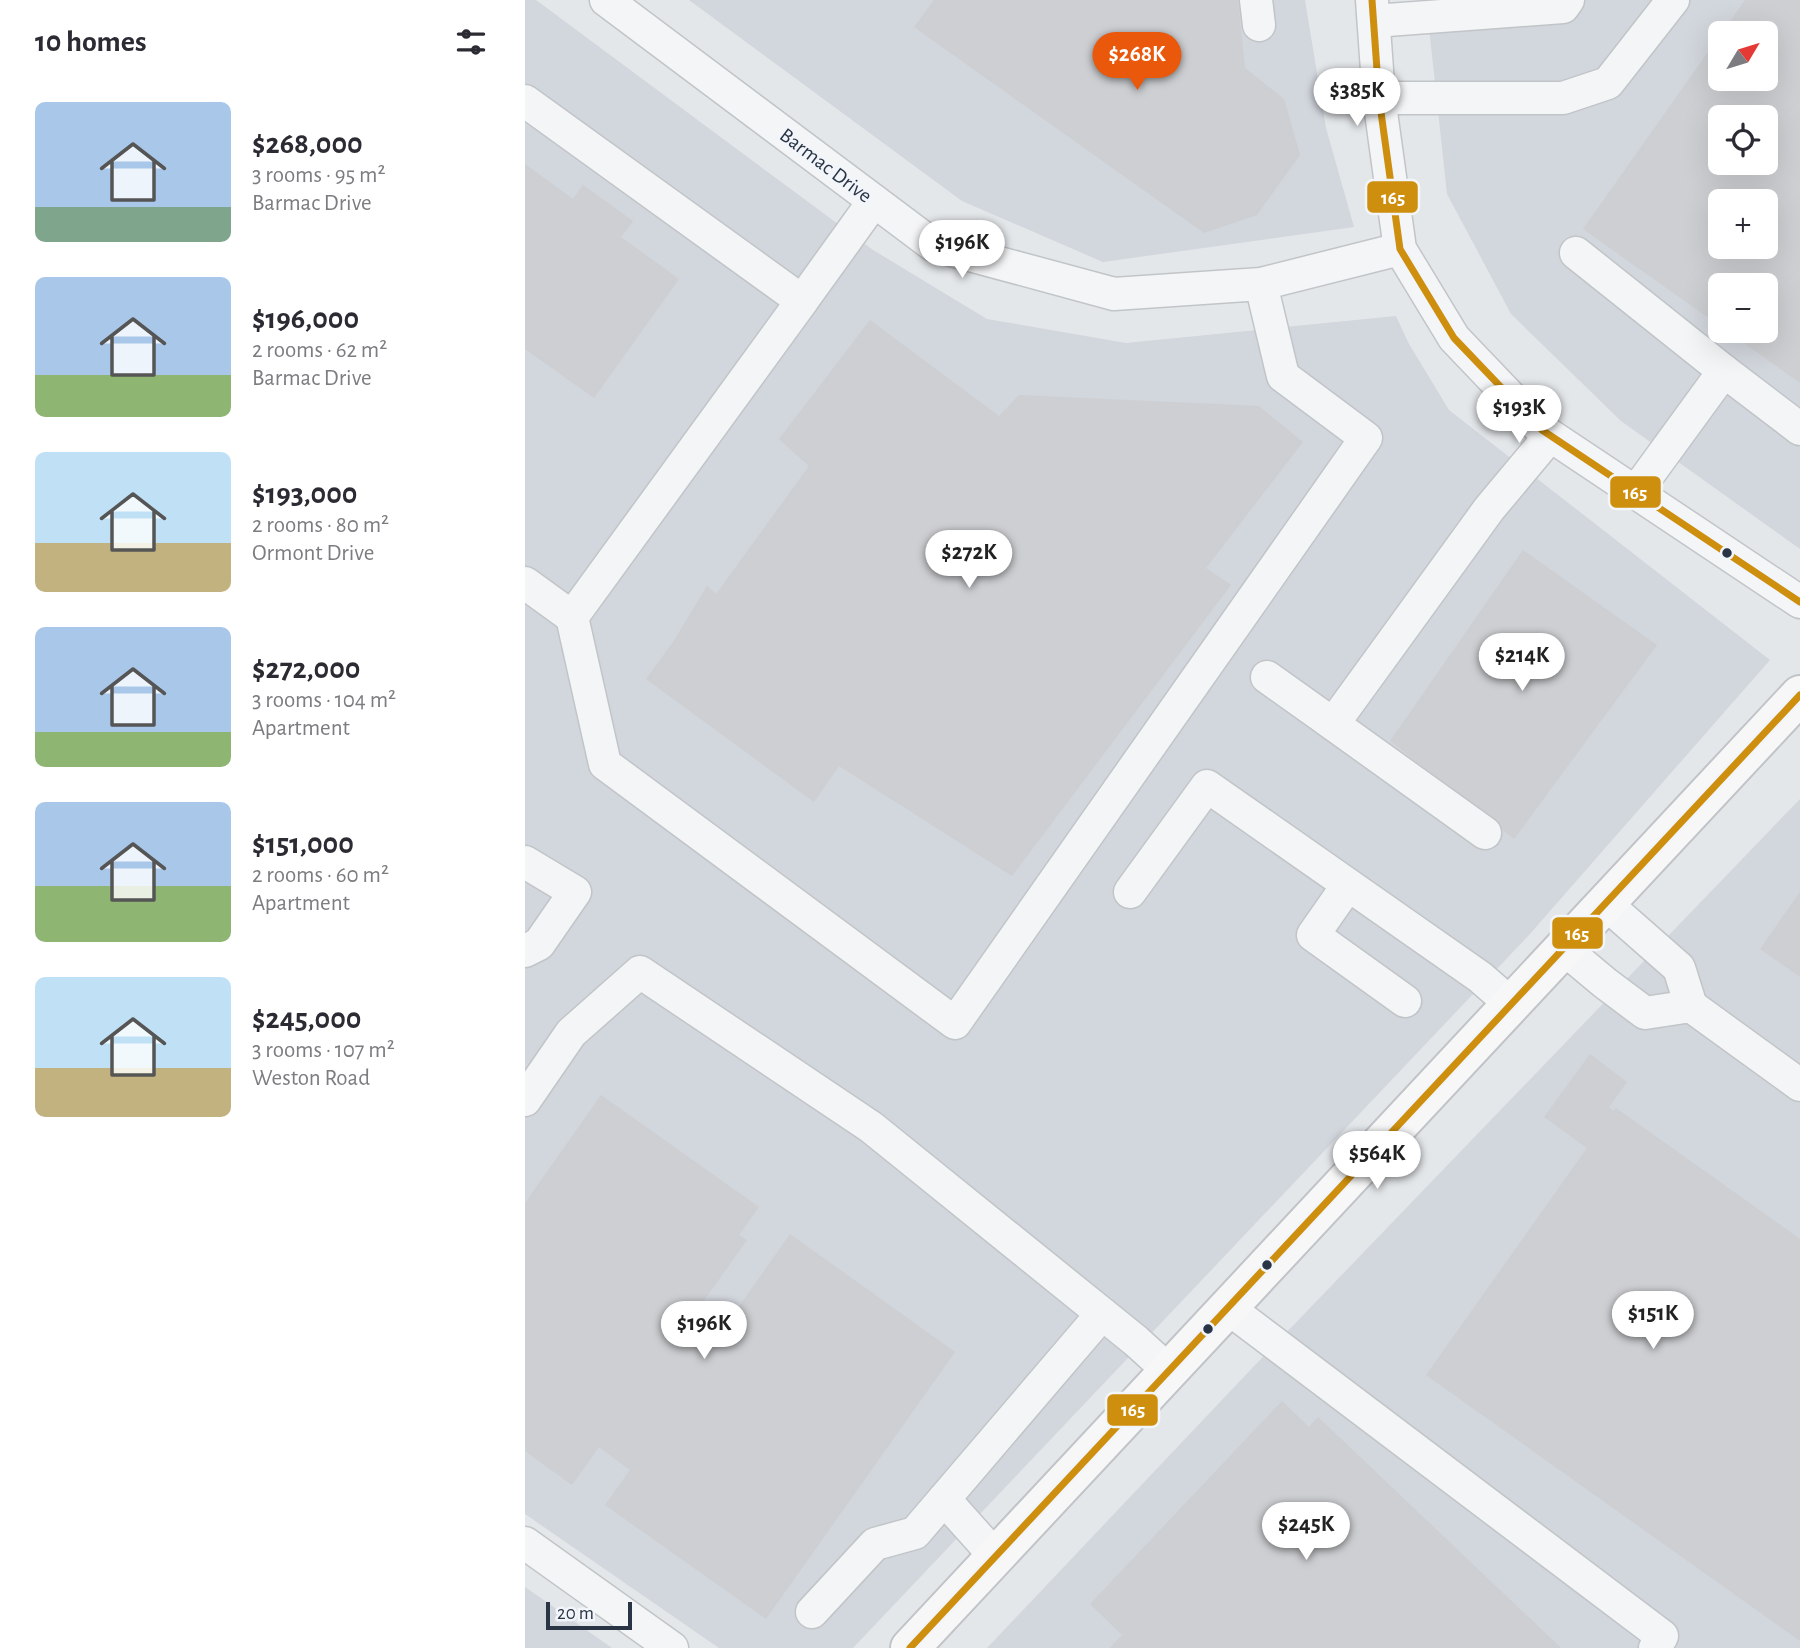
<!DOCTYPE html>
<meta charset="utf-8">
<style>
:root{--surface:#fff;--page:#f2f2f3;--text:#2b2b33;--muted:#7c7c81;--accent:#ea580c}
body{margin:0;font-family:"Alegreya Sans",sans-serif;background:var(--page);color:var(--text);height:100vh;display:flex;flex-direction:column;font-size:26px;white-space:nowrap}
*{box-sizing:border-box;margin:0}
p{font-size:23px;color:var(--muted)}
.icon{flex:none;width:38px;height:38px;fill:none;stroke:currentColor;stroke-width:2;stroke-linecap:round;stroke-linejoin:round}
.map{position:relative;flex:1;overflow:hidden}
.drawer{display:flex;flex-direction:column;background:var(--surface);width:525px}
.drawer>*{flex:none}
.needle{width:46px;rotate:52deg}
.tools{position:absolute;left:1183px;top:21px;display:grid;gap:14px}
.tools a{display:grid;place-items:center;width:70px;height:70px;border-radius:10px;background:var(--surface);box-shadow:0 7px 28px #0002;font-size:35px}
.scale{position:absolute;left:21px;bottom:18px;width:86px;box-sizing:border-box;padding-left:7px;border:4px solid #293445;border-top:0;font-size:19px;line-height:24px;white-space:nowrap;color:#293445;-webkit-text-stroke:5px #f2f5f9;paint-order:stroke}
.price{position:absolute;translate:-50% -60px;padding:0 16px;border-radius:24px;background:#fff;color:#222;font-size:23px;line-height:46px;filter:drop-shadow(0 2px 4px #0008)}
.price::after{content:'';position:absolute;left:50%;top:42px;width:21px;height:16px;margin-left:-10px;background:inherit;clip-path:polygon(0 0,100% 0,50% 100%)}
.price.active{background:var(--accent);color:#fff}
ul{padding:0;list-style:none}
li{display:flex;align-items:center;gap:21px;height:175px;padding:0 35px}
li span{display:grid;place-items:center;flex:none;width:196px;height:140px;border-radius:10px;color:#555}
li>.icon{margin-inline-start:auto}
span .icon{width:84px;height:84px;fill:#fffc;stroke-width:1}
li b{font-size:30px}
h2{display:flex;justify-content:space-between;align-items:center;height:84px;padding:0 35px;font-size:30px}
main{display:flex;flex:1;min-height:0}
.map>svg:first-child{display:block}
</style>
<main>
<section class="drawer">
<h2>10 homes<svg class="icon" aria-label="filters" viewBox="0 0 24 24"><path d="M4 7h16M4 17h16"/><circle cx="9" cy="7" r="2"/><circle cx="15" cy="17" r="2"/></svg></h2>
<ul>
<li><span style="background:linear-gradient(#a9c7e8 75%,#7fa58c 0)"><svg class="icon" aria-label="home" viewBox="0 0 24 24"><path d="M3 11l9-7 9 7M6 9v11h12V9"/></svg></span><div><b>$268,000</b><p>3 rooms · 95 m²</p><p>Barmac Drive</p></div></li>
<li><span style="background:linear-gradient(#a9c7e8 70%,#8fb573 0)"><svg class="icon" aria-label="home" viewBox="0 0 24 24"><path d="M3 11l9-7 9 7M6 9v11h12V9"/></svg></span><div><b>$196,000</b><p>2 rooms · 62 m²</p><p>Barmac Drive</p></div></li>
<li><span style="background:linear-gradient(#bfe0f5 65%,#c2b280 0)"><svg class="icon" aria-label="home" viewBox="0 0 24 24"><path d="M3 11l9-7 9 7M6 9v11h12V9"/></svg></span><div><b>$193,000</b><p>2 rooms · 80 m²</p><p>Ormont Drive</p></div></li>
<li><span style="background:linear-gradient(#a9c7e8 75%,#8fb573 0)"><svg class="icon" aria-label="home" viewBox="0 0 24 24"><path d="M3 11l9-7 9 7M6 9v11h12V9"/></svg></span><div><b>$272,000</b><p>3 rooms · 104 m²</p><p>Apartment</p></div></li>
<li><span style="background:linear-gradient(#a9c7e8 60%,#8fb573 0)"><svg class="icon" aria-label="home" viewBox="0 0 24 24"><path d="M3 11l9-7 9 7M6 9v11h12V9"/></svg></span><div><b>$151,000</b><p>2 rooms · 60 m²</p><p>Apartment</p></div></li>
<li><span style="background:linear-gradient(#bfe0f5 65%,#c2b280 0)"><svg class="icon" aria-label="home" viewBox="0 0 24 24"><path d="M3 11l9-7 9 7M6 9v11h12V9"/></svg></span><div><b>$245,000</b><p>3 rooms · 107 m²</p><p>Weston Road</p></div></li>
</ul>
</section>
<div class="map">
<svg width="1275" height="1648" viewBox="0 0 1275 1648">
<rect width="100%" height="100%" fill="#e4e7ea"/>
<!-- built -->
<g fill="#d2d6dd" fill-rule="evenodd">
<path d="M0 0H11L348 250 462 319 601 343 871 316 884 344 924 410 1245 660 1004 935 328 1648H194L0 1514Z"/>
<path d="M164 0H780L801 128 829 227 578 262 437 201Z"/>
<path d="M901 0H1275V549L1096 421 986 314 922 194ZM1195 33H1241V79H1195ZM1195 117H1241V163H1195ZM1195 201H1241V247H1195ZM1195 285H1241V331H1195Z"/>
<path d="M1275 799V1648H462L731 1364Z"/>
<path d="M0 1587 87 1648H0Z"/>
</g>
<!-- building -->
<g fill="#cdcfd2" fill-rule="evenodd">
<path d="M409 0H713L720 68 759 99 775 155 732 215 679 233 389 27Z"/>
<path d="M1220 0H1275V383L1202 331H1241V285H1195V326L1058 229 1195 35V79H1241V33H1197ZM1195 117H1241V163H1195ZM1195 201H1241V247H1195Z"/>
<path d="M0 164 48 199 58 185 108 221 96 237 154 279 69 398 0 349Z"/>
<path d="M345 320 474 416 494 395 734 406 778 442 681 568 706 585 487 876 314 766 289 802 121 679 148 642 182 586 191 594 284 466 254 439Z"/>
<path d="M998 550 1132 645 989 839 865 741Z"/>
<path d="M1275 892V977L1235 949Z"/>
<path d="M1065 1054 1102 1082 1084 1107 1088 1111 1091 1108 1275 1239V1641L901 1375 1062 1148 1019 1117Z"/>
<path d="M76 1095 234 1207 214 1235 222 1240 170 1313 196 1332 265 1234 430 1352 241 1619 80 1505 105 1470 74 1447 47 1485 0 1451V1203Z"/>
<path d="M757 1401 784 1427 793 1417 1036 1648H585L597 1635 565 1604Z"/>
</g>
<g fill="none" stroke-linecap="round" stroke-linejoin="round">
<defs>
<g id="minor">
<path d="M81 0 408 245 589 294 736 284 875 249"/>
<path d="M731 0 734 25"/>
<path d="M847 0 854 98 875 249 929 338 1017 430 1275 602"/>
<path d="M849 21 1038 7 1043 0"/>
<path d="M854 98H1038L1083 83 1148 0"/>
<path d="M0 101 277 301 349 201"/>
<path d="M1051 253 1199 371"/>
<path d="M1110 493 1199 371 1275 429"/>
<path d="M0 583 47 617 277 301"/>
<path d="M47 617 80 764 430 1023 841 438 758 376 736 284"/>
<path d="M742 677 808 724"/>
<path d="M960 833 808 724 964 509 1025 436"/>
<path d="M0 862 50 892 14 944 0 951"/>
<path d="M823 885 788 935 880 1001"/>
<path d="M605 892 682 786 955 977 986 1004"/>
<path d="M1080 903 1154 968 1166 1006"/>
<path d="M1038 948 1080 983 1120 1013 1166 1006 1275 1085"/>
<path d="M0 1100 46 1033 115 972 346 1127 611 1341 644 1371"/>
<path d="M703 1308 1137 1636 1130 1648"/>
<path d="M419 1499 471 1557"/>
<path d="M0 1543 147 1648"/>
<path d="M287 1612 350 1544 390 1533 577 1314"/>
</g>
<path id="major" d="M385 1648 1275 695"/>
</defs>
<!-- minor casing -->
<use href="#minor" stroke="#c2c5c8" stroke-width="35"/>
<!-- major casing -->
<use href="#major" stroke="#c0c4c8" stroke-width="42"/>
<!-- minor -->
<use href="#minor" stroke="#f4f5f6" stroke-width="32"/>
<!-- major -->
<use href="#major" stroke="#f7f7f8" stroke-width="38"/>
<defs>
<g id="bus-1">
<path d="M847 0 854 98 875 249 929 338 1017 430 1275 602"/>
<path d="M385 1648 1275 695"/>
</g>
</defs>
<!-- bus-1 casing -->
<use href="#bus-1" stroke="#f2f5f9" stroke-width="12"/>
<!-- bus-1 -->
<use href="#bus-1" stroke="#ce8f0e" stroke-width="7"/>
</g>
<!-- markers -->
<g fill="#293445" stroke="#f2f5f9" stroke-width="2.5">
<circle cx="1202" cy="553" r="6"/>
<circle cx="742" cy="1265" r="6"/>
<circle cx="683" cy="1329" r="6"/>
</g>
<g text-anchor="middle" stroke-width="6" stroke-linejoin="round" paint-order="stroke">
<!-- street labels -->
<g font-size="21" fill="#293445" stroke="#f2f5f9">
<text transform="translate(301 165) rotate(37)" y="7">Barmac Drive</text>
</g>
</g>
<g stroke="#f2f5f9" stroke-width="2.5">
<rect x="841" y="180" width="53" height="34" rx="7" fill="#ce8f0e"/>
<rect x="1084" y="475" width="53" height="34" rx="7" fill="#ce8f0e"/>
<rect x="1026" y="916" width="53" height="34" rx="7" fill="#ce8f0e"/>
<rect x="581" y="1393" width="53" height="34" rx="7" fill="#ce8f0e"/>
</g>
<g font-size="19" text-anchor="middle" font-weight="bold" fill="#fff">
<text x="868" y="204">165</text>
<text x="1110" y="499">165</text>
<text x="1052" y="940">165</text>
<text x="608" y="1416">165</text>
</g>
</svg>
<div class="tools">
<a><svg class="needle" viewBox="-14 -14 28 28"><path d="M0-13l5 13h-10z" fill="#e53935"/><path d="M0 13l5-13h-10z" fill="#7c7c81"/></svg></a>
<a><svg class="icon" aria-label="locate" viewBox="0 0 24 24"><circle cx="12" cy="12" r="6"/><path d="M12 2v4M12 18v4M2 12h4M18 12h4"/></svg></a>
<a>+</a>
<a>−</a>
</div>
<div class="scale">20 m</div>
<b class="price active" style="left:612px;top:92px">$268K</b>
<b class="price" style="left:832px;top:128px">$385K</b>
<b class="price" style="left:437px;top:280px">$196K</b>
<b class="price" style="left:994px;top:445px">$193K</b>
<b class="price" style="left:444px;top:590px">$272K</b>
<b class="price" style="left:997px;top:693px">$214K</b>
<b class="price" style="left:852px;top:1191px">$564K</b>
<b class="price" style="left:1128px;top:1351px">$151K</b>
<b class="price" style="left:179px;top:1361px">$196K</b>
<b class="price" style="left:781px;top:1562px">$245K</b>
</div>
</main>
